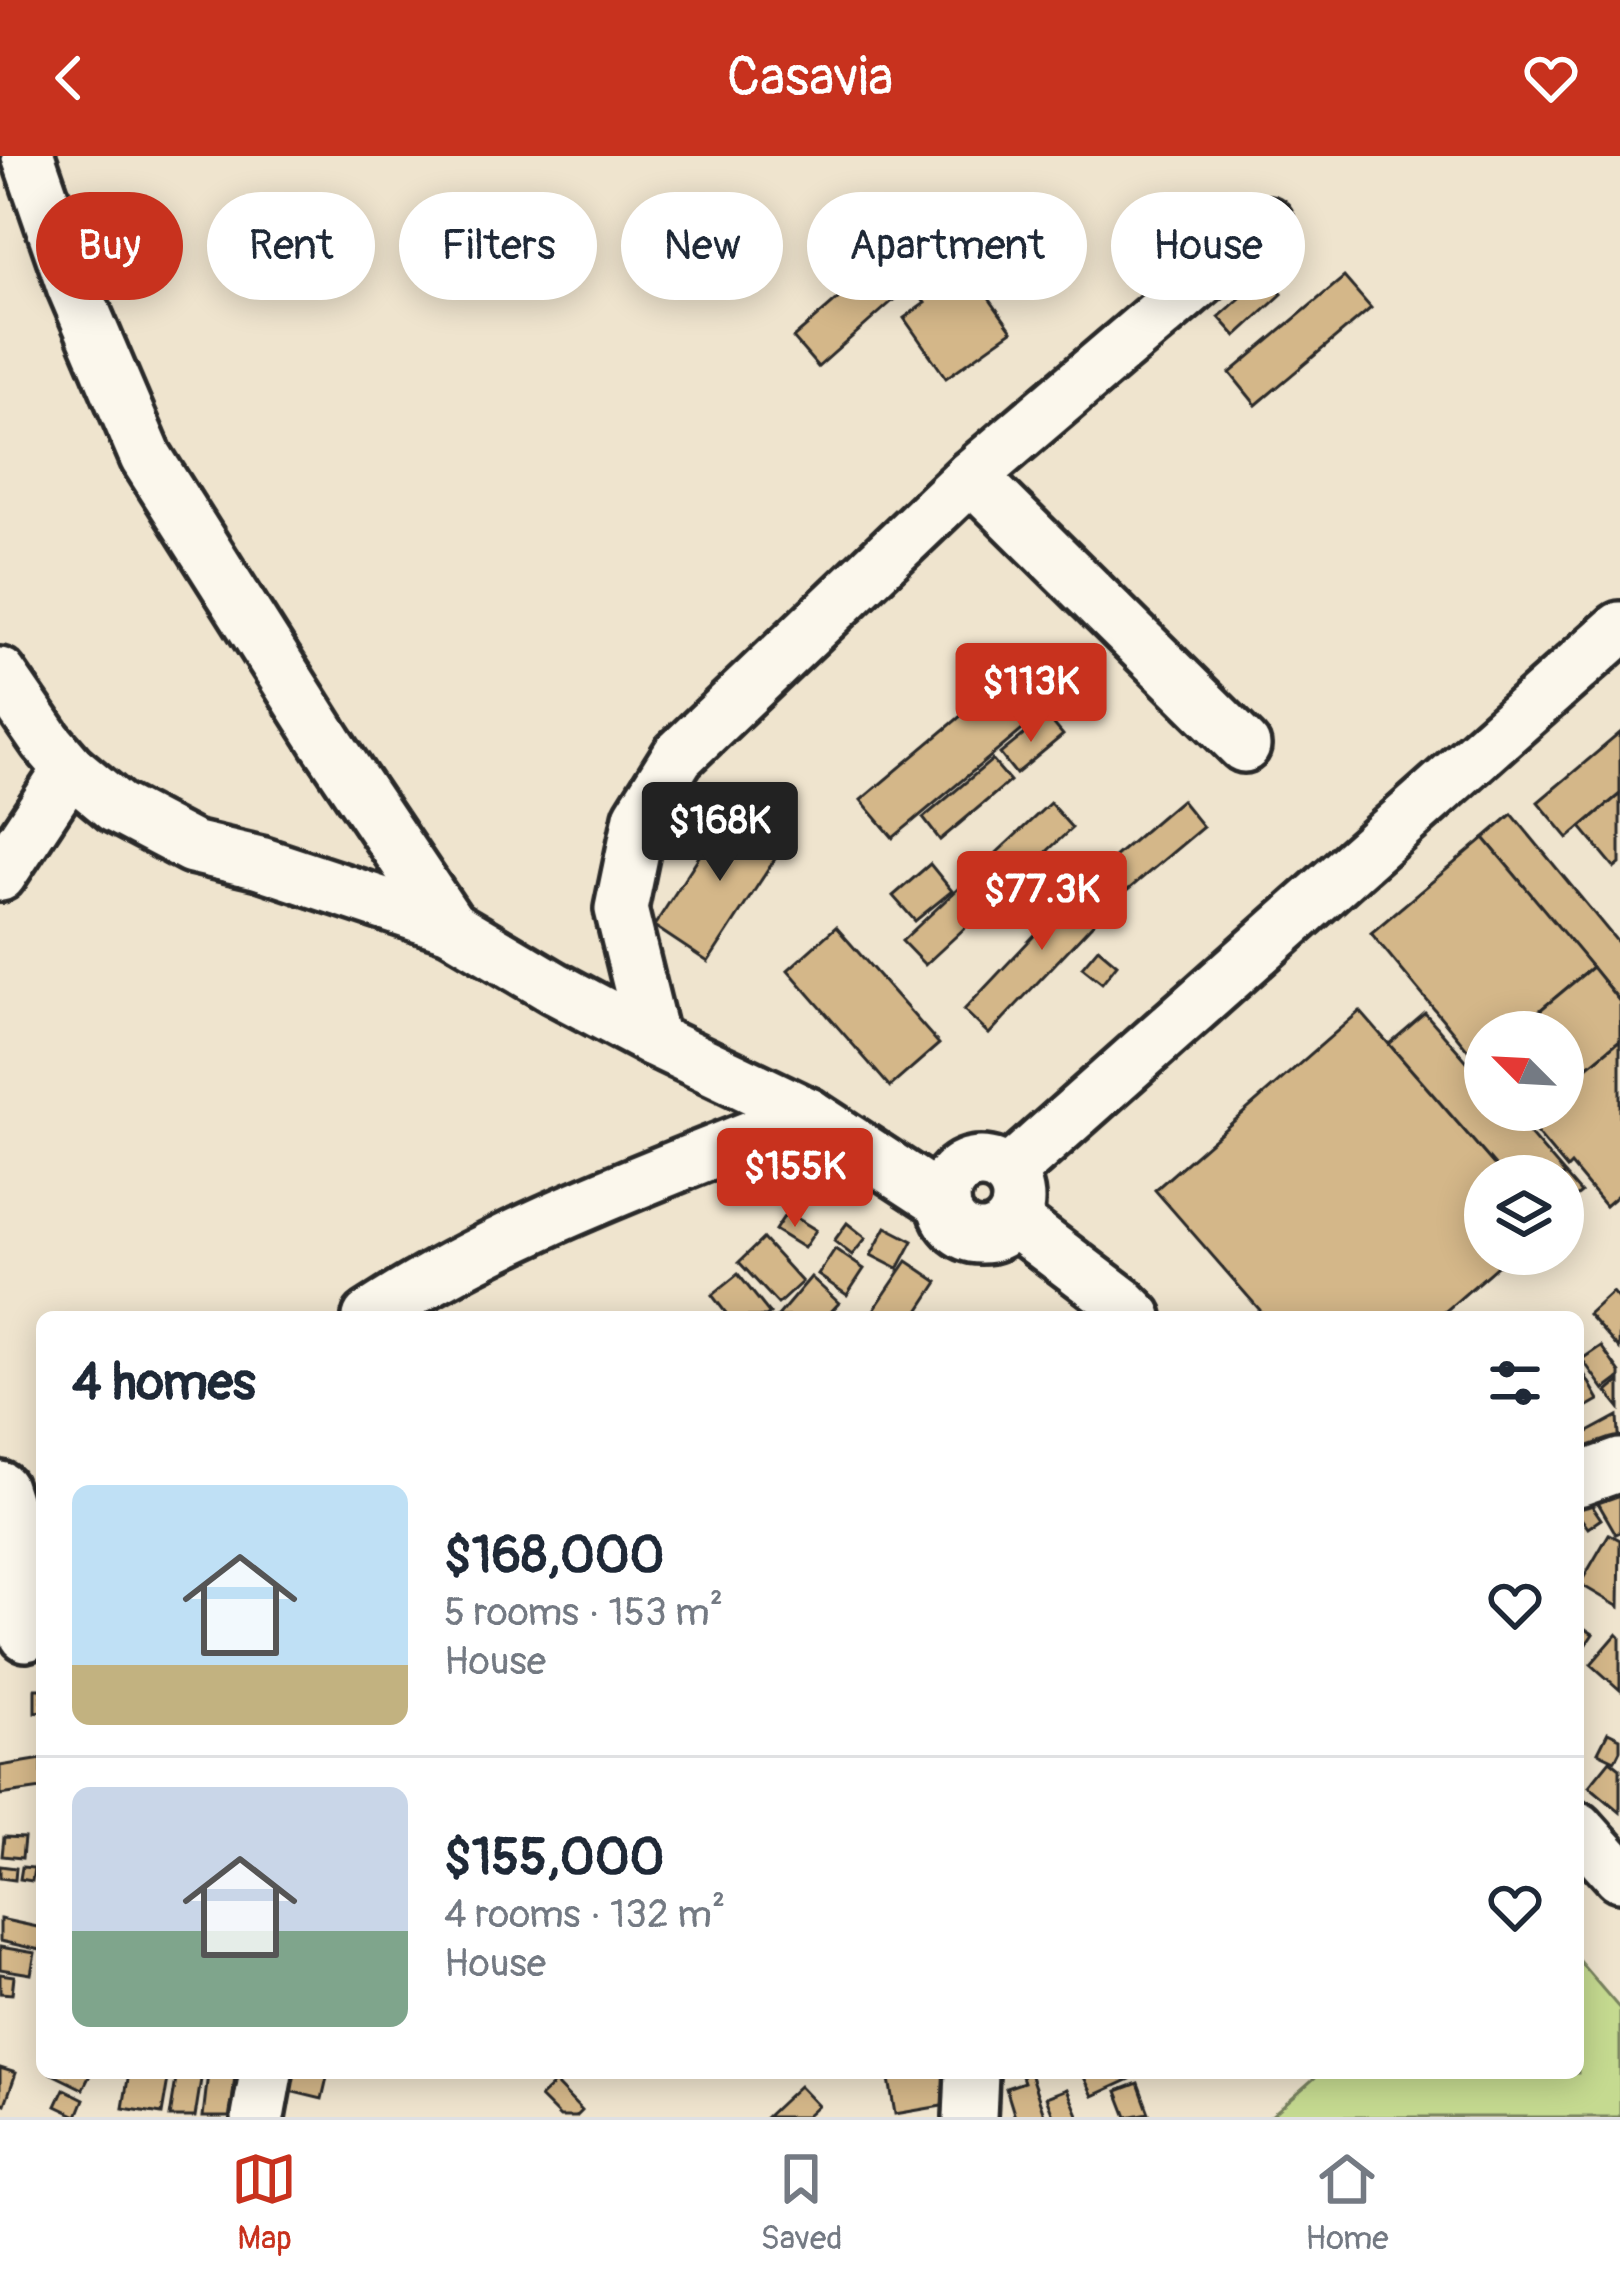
<!DOCTYPE html>
<meta charset="utf-8">
<style>
:root{--surface:#fff;--page:#f6f6f7;--text:#1f2937;--muted:#747a83;--line:#e0e1e3;--accent:#c8321e}
body{margin:0;font-family:Pangolin,sans-serif;background:var(--page);color:var(--text);height:100vh;display:flex;flex-direction:column;font-size:45px;white-space:nowrap}
*{box-sizing:border-box;margin:0}
p{font-size:39px;color:var(--muted)}
.icon{flex:none;width:66px;height:66px;fill:none;stroke:currentColor;stroke-width:2;stroke-linecap:round;stroke-linejoin:round}
.map{position:relative;flex:1;overflow:hidden}
.side{position:absolute;left:36px;top:1155px;width:1548px;height:768px;display:flex;flex-direction:column;background:var(--surface);border-radius:18px;box-shadow:0 6px 30px #0003}
.side>*{flex:none}
.guide{position:absolute;left:36px;top:36px;width:1548px;height:108px;display:flex;gap:24px}
.needle{width:78px;rotate:294deg}
.buttons{position:absolute;left:1464px;top:855px;display:grid;gap:24px}
.buttons a{display:grid;place-items:center;width:120px;height:120px;border-radius:50%;background:var(--surface);box-shadow:0 6px 30px #0003;font-size:60px}
.price{position:absolute;translate:-50% -102px;padding:0 27px;border-radius:12px;background:var(--accent);color:#fff;font-size:39px;line-height:78px;filter:drop-shadow(0 3px 6px #0008)}
.price::after{content:'';position:absolute;left:50%;top:72px;width:36px;height:27px;margin-left:-18px;background:inherit;clip-path:polygon(0 0,100% 0,50% 100%)}
.price.current{background:#222;color:#fff}
ul{padding:0;list-style:none}
li{display:flex;align-items:center;gap:36px;height:300px;padding:0 36px}
li+li{border-top:3px solid var(--line)}
li span{display:grid;place-items:center;flex:none;width:336px;height:240px;border-radius:18px;color:#555}
li>.icon{margin-inline-start:auto}
span .icon{width:144px;height:144px;fill:#fffc;stroke-width:1}
li b{font-size:51px}
h2{display:flex;justify-content:space-between;align-items:center;height:144px;padding:0 36px;font-size:51px}
.chip{padding:0 42px;border-radius:54px;background:var(--surface);box-shadow:0 6px 30px #0003;font-size:42px;line-height:108px}
.chip.current{background:var(--accent);color:#fff}
header{display:flex;justify-content:space-between;align-items:center;height:156px;padding:0 36px;background:var(--accent);color:#fff;font-size:54px;font-weight:600}
.tab-bar{display:flex;justify-content:space-around;align-items:center;height:168px;border-top:3px solid var(--line);background:var(--surface);font-size:33px;color:var(--muted)}
.tab-bar a{display:grid;justify-items:center;gap:6px}
.tab-bar .current{color:var(--accent)}
.map>svg:first-child{display:block}
</style>
<header><svg class="icon" aria-label="back" viewBox="0 0 24 24"><path d="M15 5l-7 7 7 7"/></svg>Casavia<svg class="icon" aria-label="heart" viewBox="0 0 24 24"><path d="M12 20l-8-8c-3-5 5-10 8-4 3-6 11-1 8 4z"/></svg></header>
<div class="map">
<svg width="1620" height="1961" viewBox="0 0 1620 1961">
<rect width="100%" height="100%" fill="#efe4ce"/>
<filter id="ink" filterUnits="userSpaceOnUse"><feTurbulence type="fractalNoise" baseFrequency=".00833" numOctaves="2"/><feDisplacementMap in="SourceGraphic" scale="24" xChannelSelector="R" yChannelSelector="G"/><feConvolveMatrix kernelMatrix="1 2 1 2 8 2 1 2 1" color-interpolation-filters="sRGB"/></filter>
<g filter="url(#ink)">
<!-- green -->
<path fill="#c5da90" stroke="#78825e" stroke-width="3" d="M1578 1804 1620 1853V1961H1270L1320 1917H1578Z"/>
<!-- building -->
<g fill="#d4b789" stroke="#2b2b2b" stroke-width="3">
<path d="M957 97 1012 175 946 222 904 162 925 147 912 129Z"/>
<path d="M872 113 897 141 818 211 793 182Z"/>
<path d="M1265 120 1282 138 1236 180 1219 161Z"/>
<path d="M1344 121 1371 152 1256 249 1230 217Z"/>
<path d="M1061 501 1085 528 1061 550 1037 523Z"/>
<path d="M1019 511 1051 550 893 682 861 644Z"/>
<path d="M1047 560 1063 579 1016 618 1000 598Z"/>
<path d="M1620 577V638L1568 682 1538 646Z"/>
<path d="M992 604 1010 625 940 684 923 662Z"/>
<path d="M1620 638V708L1615 712 1581 671Z"/>
<path d="M1181 644 1203 671 1122 739 1100 713Z"/>
<path d="M1050 647 1072 672 925 809 902 785Z"/>
<path d="M731 651 786 686 708 806 654 770Z"/>
<path d="M1512 658 1620 789V845L1484 682Z"/>
<path d="M1484 682 1592 811 1514 876H1485V900L1478 906 1371 777Z"/>
<path d="M930 708 952 735 915 765 893 740Z"/>
<path d="M1094 716 1119 740 989 878 964 854Z"/>
<path d="M836 771 939 888 890 931 788 814Z"/>
<path d="M1098 792 1117 808 1102 827 1082 811Z"/>
<path d="M1592 811 1620 846V884L1563 931V876H1514Z"/>
<path d="M1360 855 1504 1020H1485V1098H1511L1439 1161H1266L1155 1034Z"/>
<path d="M1425 857 1485 926V954H1509L1581 1037 1563 1052V1020H1504L1389 888Z"/>
<path d="M1620 884V1037L1605 1050 1571 1009 1567 1013 1525 963 1536 954H1563V931Z"/>
<path d="M787 1056 816 1074 804 1092 775 1074Z"/>
<path d="M847 1067 866 1082 852 1099 834 1085Z"/>
<path d="M886 1071 913 1085 898 1113 871 1099Z"/>
<path d="M763 1083 802 1126 778 1148 739 1106Z"/>
<path d="M835 1093 864 1113 847 1139 818 1119Z"/>
<path d="M907 1105 938 1126 915 1161H869Z"/>
<path d="M738 1118 770 1158 766 1161H729L712 1139Z"/>
<path d="M811 1121 839 1147 826 1161H777Z"/>
<path d="M1612 1136 1620 1145 1619 1193 1588 1158Z"/>
<path d="M1601 1190 1620 1217V1222L1604 1234 1582 1203Z"/>
<path d="M1579 1209 1599 1244 1578 1256V1210Z"/>
<path d="M1620 1225V1252L1607 1236Z"/>
<path d="M1618 1260 1620 1296 1595 1310 1579 1281Z"/>
<path d="M1620 1332V1376L1616 1378 1597 1345Z"/>
<path d="M1586 1341 1601 1363 1588 1372 1578 1358V1346Z"/>
<path d="M1609 1378 1620 1384 1619 1451 1580 1428Z"/>
<path d="M1578 1468 1593 1478 1578 1500Z"/>
<path d="M1617 1478 1620 1481V1534L1591 1508Z"/>
<path d="M35 1533H42V1555L35 1556Z"/>
<path d="M1608 1576 1620 1582V1594L1615 1604 1598 1596Z"/>
<path d="M42 1603V1633L0 1639V1610Z"/>
<path d="M1610 1604 1620 1612V1656L1589 1630Z"/>
<path d="M4 1681 24 1682 22 1702 2 1700Z"/>
<path d="M0 1710 16 1712 15 1724 0 1722Z"/>
<path d="M22 1711 34 1712 32 1725 20 1723Z"/>
<path d="M0 1763 42 1772 40 1794 0 1785Z"/>
<path d="M0 1791 35 1797 31 1818 0 1813Z"/>
<path d="M0 1818 14 1820 12 1838 0 1837Z"/>
<path d="M0 1912 16 1917 5 1948 0 1946Z"/>
<path d="M50 1917H91L83 1933Z"/>
<path d="M129 1917H169L162 1958 123 1952Z"/>
<path d="M177 1917H202L195 1961H170Z"/>
<path d="M208 1917 235 1918 231 1961H203Z"/>
<path d="M289 1917H328L322 1943 285 1934Z"/>
<path d="M888 1917H954L959 1947 895 1958Z"/>
<path d="M1021 1917H1030L1045 1961H1015L1006 1932 1024 1926Z"/>
<path d="M1082 1917H1127L1130 1923 1093 1940Z"/>
<path d="M555 1927 582 1955 576 1961H560L540 1941Z"/>
<path d="M1138 1927 1149 1957 1127 1961 1117 1935Z"/>
<path d="M799 1930 818 1950 806 1961H766Z"/>
<path d="M64 1933 84 1943 77 1960 56 1950Z"/>
<path d="M1067 1933 1079 1961H1054L1046 1941Z"/>
</g>
<g fill="none" stroke-linecap="round" stroke-linejoin="round">
<defs>
<g id="minor">
<path d="M28 0 73 130 146 301 327 587 450 770"/>
<path d="M971 320 1244 590"/>
<path d="M0 518 46 585 70 613 116 651 192 691 260 707 450 770 553 831 653 884 808 958 944 1047"/>
<path d="M0 719 70 613"/>
<path d="M653 884 621 753 640 661 678 600 971 320 1267 67"/>
<circle cx="981" cy="1044" r="37"/>
<path d="M1008 1017 1620 472"/>
<path d="M1013 1064 1122 1147 1136 1161"/>
<path d="M369 1161C505 1072 658 1019 808 958"/>
<path d="M1578 1324 1620 1309"/>
<path d="M0 1332 13 1373 26 1479"/>
<path d="M1578 1672 1620 1719"/>
<path d="M258 1961 266 1917"/>
<path d="M970 1961 972 1917"/>
</g>
</defs>
<!-- minor casing -->
<use href="#minor" stroke="#2b2b2b" stroke-width="60"/>
<!-- minor -->
<use href="#minor" stroke="#fbf7ec" stroke-width="51"/>
</g>
</g>
</svg>
<div class="buttons">
<a><svg class="needle" viewBox="-14 -14 28 28"><path d="M0-13l5 13h-10z" fill="#e53935"/><path d="M0 13l5-13h-10z" fill="#747a83"/></svg></a>
<a><svg class="icon" aria-label="layers" viewBox="0 0 24 24"><path d="M12 4l9 5-9 5-9-5zM3 14l9 5 9-5"/></svg></a>
</div>
<b class="price" style="left:1031px;top:589px">$113K</b>
<b class="price current" style="left:720px;top:728px">$168K</b>
<b class="price" style="left:1042px;top:797px">$77.3K</b>
<b class="price" style="left:795px;top:1074px">$155K</b>
<div class="guide">
<a class="chip current">Buy</a>
<a class="chip">Rent</a>
<a class="chip">Filters</a>
<a class="chip">New</a>
<a class="chip">Apartment</a>
<a class="chip">House</a>
</div>
<section class="side">
<h2>4 homes<svg class="icon" aria-label="filters" viewBox="0 0 24 24"><path d="M4 7h16M4 17h16"/><circle cx="9" cy="7" r="2"/><circle cx="15" cy="17" r="2"/></svg></h2>
<ul>
<li><span style="background:linear-gradient(#bfe0f5 75%,#c2b280 0)"><svg class="icon" aria-label="home" viewBox="0 0 24 24"><path d="M3 11l9-7 9 7M6 9v11h12V9"/></svg></span><div><b>$168,000</b><p>5 rooms · 153 m²</p><p>House</p></div><svg class="icon" aria-label="heart" viewBox="0 0 24 24"><path d="M12 20l-8-8c-3-5 5-10 8-4 3-6 11-1 8 4z"/></svg></li>
<li><span style="background:linear-gradient(#c9d6e8 60%,#7fa58c 0)"><svg class="icon" aria-label="home" viewBox="0 0 24 24"><path d="M3 11l9-7 9 7M6 9v11h12V9"/></svg></span><div><b>$155,000</b><p>4 rooms · 132 m²</p><p>House</p></div><svg class="icon" aria-label="heart" viewBox="0 0 24 24"><path d="M12 20l-8-8c-3-5 5-10 8-4 3-6 11-1 8 4z"/></svg></li>
</ul>
</section>
</div>
<nav class="tab-bar">
<a class="current"><svg class="icon" aria-label="map" viewBox="0 0 24 24"><path d="M3 6l6-2 6 2 6-2v14l-6 2-6-2-6 2zM9 4v14M15 6v14"/></svg>Map</a>
<a><svg class="icon" aria-label="saved" viewBox="0 0 24 24"><path d="M7 4h10v16l-5-4-5 4z"/></svg>Saved</a>
<a><svg class="icon" aria-label="home" viewBox="0 0 24 24"><path d="M3 11l9-7 9 7M6 9v11h12V9"/></svg>Home</a>
</nav>
